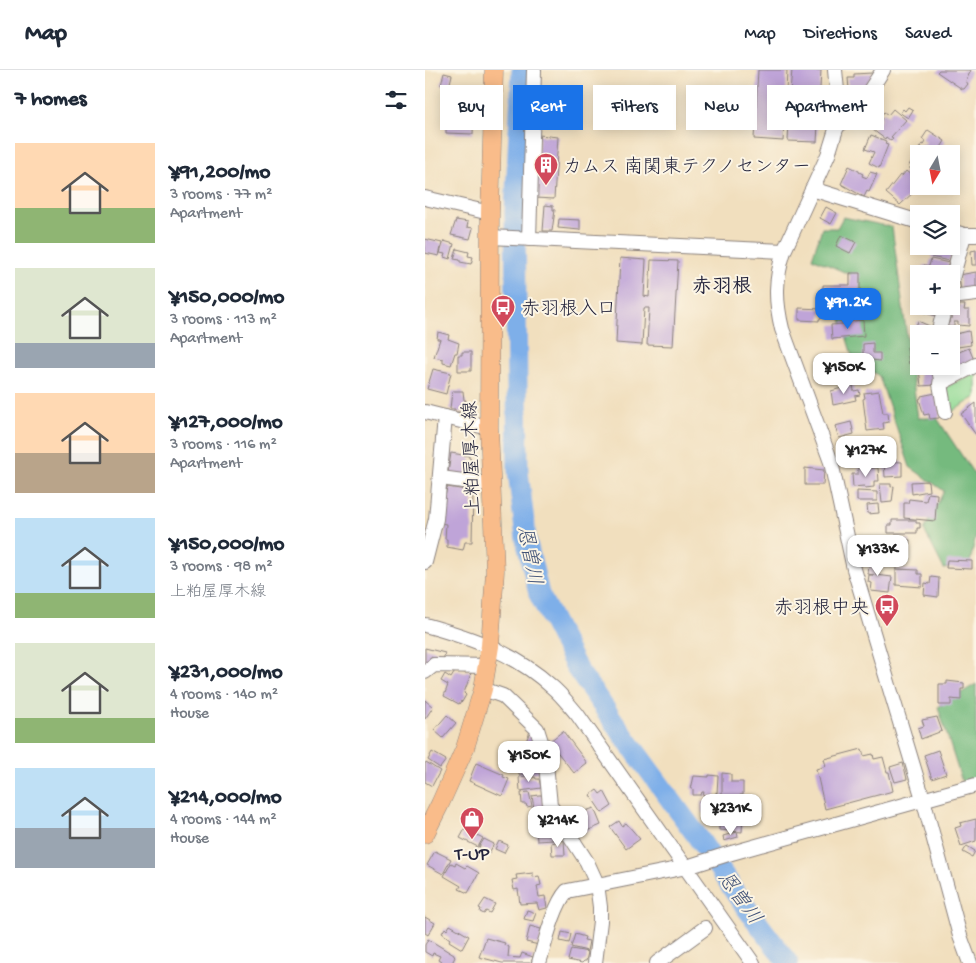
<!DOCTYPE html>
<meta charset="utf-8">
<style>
:root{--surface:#fff;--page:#f6f6f7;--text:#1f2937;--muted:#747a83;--line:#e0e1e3;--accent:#1a73e8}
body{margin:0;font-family:"Gochi Hand","Klee One",sans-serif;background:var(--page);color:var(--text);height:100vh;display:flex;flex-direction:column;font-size:19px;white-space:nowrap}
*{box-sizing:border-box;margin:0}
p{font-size:16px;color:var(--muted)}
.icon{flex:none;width:28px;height:28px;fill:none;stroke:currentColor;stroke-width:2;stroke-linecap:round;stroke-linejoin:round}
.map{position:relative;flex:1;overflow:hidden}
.sheet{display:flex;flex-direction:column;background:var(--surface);width:425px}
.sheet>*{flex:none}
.hud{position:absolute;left:15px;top:15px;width:460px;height:45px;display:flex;gap:10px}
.needle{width:32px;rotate:190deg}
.buttons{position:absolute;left:485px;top:75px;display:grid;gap:10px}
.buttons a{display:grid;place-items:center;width:50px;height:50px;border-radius:0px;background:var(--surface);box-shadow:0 2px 12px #0003;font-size:25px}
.price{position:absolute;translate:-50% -42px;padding:0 11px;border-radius:10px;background:#fff;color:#222;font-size:16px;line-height:32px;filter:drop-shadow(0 1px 2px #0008)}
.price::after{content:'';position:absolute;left:50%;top:30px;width:15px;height:11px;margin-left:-8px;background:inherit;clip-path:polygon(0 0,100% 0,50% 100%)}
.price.selected{background:var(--accent);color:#fff}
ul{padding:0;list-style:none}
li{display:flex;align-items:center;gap:15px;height:125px;padding:0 15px}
li span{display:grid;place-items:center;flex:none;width:140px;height:100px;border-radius:0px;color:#555}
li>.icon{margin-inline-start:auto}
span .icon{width:60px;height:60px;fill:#fffc;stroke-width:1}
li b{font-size:21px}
h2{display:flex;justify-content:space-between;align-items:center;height:60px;padding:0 15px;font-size:21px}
.chip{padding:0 18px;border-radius:0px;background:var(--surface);box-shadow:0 2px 12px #0003;font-size:18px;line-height:45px}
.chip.selected{background:var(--accent);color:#fff}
header{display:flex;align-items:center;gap:30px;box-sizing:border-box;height:70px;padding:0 25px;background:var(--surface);border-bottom:1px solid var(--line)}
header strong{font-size:24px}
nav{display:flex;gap:28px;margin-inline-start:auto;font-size:18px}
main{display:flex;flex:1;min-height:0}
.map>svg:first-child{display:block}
</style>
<header>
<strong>Map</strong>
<nav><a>Map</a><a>Directions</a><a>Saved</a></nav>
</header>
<main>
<section class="sheet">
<h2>7 homes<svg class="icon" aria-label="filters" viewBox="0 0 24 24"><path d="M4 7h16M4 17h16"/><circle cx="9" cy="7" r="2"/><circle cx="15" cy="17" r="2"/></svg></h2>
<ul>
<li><span style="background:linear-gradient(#ffd9b3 65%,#8fb573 0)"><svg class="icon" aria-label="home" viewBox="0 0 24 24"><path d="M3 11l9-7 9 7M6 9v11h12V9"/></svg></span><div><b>¥91,200/mo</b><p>3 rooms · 77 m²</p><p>Apartment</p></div></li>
<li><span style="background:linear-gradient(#dfe7d0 75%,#9aa5b1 0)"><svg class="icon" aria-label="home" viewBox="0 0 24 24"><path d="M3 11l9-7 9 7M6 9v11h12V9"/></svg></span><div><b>¥150,000/mo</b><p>3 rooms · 113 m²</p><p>Apartment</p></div></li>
<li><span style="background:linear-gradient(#ffd9b3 60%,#b9a48a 0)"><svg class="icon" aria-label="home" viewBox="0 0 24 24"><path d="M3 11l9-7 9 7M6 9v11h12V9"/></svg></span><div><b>¥127,000/mo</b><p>3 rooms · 116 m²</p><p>Apartment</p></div></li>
<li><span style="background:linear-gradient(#bfe0f5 75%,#8fb573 0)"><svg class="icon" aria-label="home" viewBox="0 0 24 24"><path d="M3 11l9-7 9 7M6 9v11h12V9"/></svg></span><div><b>¥150,000/mo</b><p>3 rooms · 98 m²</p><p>上粕屋厚木線</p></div></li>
<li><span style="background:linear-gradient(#dfe7d0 75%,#8fb573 0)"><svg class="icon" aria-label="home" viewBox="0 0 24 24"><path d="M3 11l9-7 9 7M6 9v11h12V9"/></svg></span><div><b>¥231,000/mo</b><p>4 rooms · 140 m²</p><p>House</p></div></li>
<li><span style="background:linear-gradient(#bfe0f5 60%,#9aa5b1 0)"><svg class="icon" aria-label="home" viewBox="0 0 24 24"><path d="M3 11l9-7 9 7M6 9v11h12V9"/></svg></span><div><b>¥214,000/mo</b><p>4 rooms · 144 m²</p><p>House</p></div></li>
</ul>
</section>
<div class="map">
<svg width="551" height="893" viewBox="0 0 551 893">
<rect width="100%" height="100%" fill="#fcf5e5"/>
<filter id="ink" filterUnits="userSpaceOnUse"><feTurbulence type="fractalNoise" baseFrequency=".02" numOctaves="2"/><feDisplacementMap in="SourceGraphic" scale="10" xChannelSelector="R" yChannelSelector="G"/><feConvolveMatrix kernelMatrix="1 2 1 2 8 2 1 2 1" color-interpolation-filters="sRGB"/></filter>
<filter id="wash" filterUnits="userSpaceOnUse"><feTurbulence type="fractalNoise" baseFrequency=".0096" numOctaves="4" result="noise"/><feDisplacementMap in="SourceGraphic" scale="20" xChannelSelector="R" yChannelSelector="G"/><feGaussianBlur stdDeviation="1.12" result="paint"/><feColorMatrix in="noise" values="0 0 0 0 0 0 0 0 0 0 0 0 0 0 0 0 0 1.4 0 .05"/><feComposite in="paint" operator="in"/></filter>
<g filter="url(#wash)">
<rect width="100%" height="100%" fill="#f1dfbe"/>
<!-- green -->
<path fill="#92da95" stroke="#5a7e68" d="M551 302V327L523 344 521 317Z"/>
<!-- forest -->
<g fill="#75ba7e" stroke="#4c6e5c">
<path d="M418 147 467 157 493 348H512L551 407V465L545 493 519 499 499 460 519 421 485 397 454 306 428 289 414 242 437 234 433 208 387 188 397 158H412Z"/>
<path d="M551 614V707L537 712 513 637Z"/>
</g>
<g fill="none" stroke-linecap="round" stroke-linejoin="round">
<!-- river -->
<path stroke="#7eafe9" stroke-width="21" d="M97 0 90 142 93 401 101 469 114 524 152 599 194 659 272 766 314 828 363 893"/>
</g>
<g id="blocks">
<!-- building -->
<g fill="#bfa4d8">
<path d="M333 0H362L361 22H365L367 0H396L392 72 363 71 365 34H360L358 71 329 69Z"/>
<path d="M514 0H546L541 11 543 14 539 19H537L512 2Z"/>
<path d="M19 3 27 5 24 17 16 15Z"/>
<path d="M447 3 448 11 437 29 425 31 423 8H429V4Z"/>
<path d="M26 35 34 36V38L49 39 48 64 21 63V56Z"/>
<path d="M483 37 488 40 483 48 475 43 478 39 480 41Z"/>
<path d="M468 39 481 50 466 67 468 68 466 71 461 67 460 69 448 60 457 48 455 47 459 42 463 45Z"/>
<path d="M503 60 520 71 512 84H494V104L483 97 497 74 499 75 501 72 497 69Z"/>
<path d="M114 65 133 67 129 129 110 128Z"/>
<path d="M446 65 461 71 460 74 463 75 454 98 444 93 449 82 440 79Z"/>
<path d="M424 96 434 101V102L438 104 437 106 442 108 445 102 452 104 444 122 442 121 439 127 416 114Z"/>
<path d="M481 101 487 106 490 103 494 106V117L475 135 461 123 475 105 477 106Z"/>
<path d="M120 135 128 136V140H130L127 161H118Z"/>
<path d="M401 137 412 143 406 154 395 148Z"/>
<path d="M134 149 155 150V160L133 158Z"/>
<path d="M31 150 43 152 42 157 48 158 45 169 26 165Z"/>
<path d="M416 165 431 172 425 183 411 176Z"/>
<path d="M0 169 17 173 14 186 0 183Z"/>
<path d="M19 171 29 174 25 189 19 187 20 184 15 183Z"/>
<path d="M509 176 528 181 526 188H525L524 191 506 187Z"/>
<path d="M32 179 44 182 43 186 48 187 46 194 35 192V190L29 189Z"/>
<path d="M551 180V195H547L546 181Z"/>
<path d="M195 188 221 190 219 226 224 227 226 190 253 191 248 276 222 275 224 238H219L217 275 191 273Z"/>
<path d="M506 189 524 193 521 204H497L499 195 504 196Z"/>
<path d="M551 202V217L536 221 534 205Z"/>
<path d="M425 203H435V220L424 222V228H414V233H398V215H425Z"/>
<path d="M534 235H540L539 240H544V256L533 255V252H529V257H521V253H524V248H527L528 239H534Z"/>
<path d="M499 236H514L511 246 497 242Z"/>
<path d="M374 238 397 239 396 249H394V251L374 250Z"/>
<path d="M438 250 439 266 407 269 406 255 418 254V252Z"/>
<path d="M493 251 509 258 506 264H494V267L488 264Z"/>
<path d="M544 261 546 275 526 278V265Z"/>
<path d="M13 262 24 265 23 269 34 273 32 283H30L26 295 18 293V289L9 287 15 269H12Z"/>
<path d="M448 273V283H455V291L438 289V274Z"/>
<path d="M494 276V293L484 294 482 277Z"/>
<path d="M544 278 549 290 523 300 521 296H526V285Z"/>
<path d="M37 282H46V301H33V285H37Z"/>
<path d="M427 286 430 300 440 298 441 304 423 307 424 311 412 313 411 310 398 313 394 293 402 291 401 288 409 287 410 290Z"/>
<path d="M507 297 510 315 496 316 494 299Z"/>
<path d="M8 299 26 303 21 324 2 319Z"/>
<path d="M428 315 429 321 434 320 435 325 430 326 431 330 408 335 406 321Z"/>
<path d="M27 321H38L39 330H41L39 342H30V339H25Z"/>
<path d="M454 321 458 343H463L464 352 458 353 459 359 442 361 438 329 440 328 439 323Z"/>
<path d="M511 323 515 344 514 348 505 349 504 344 499 345 494 329 496 328V326Z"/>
<path d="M551 333V365L536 344Z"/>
<path d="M426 352 429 364 414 368 410 356Z"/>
<path d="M26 383 44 386V388L46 389 44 404H42V406L23 403Z"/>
<path d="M434 383 451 385 450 389 433 387Z"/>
<path d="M459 391 477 392V406L460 407Z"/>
<path d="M380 398 399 400 398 415H380Z"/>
<path d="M433 398H453L454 411H449V417L440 418 439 416 428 417 427 404H433Z"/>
<path d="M503 411 504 421 487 424 486 412Z"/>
<path d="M455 414H466V417L469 416 467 432 457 433Z"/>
<path d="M22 417 48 421 47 472H40L38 480 22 477V469H20L21 454 15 453Z"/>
<path d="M432 421 452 422V431H432Z"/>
<path d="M503 423 512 424 510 451 479 448V433H483L484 429 501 431Z"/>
<path d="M453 434 454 443 443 444 442 435Z"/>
<path d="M467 450H491V453H495V458H492V463H463V455H467Z"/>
<path d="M467 470H485L483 481 466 478Z"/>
<path d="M445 486 456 488 455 500 452 499 451 505 467 507 465 523 446 521 447 513 443 512 444 505H449L443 504Z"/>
<path d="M522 490 547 491V499L521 498Z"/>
<path d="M471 499 493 500V504H497V517L471 515Z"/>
<path d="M506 507 514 508 513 527 499 525 500 513 505 514Z"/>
<path d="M0 578 20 583 18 590 5 587 4 595 0 594Z"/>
<path d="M31 600 40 603 42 600 46 603 39 623 41 625 37 632 36 631 34 634 19 626 23 615 16 611 20 604 26 608Z"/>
<path d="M522 611 539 613V619H536V630L526 629V635H514V614H522Z"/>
<path d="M0 630 8 637 0 649Z"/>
<path d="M22 645 31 653 18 668 9 660Z"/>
<path d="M512 647 517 661 496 669 493 658 499 656 497 650Z"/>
<path d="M105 661 109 670 108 674 105 675 104 678 99 677Z"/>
<path d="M138 661 162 693 149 703 125 673V671Z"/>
<path d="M111 678 112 687 98 688 97 679Z"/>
<path d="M437 679 439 686 448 684 449 689 458 687 462 702H464L468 721 400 739 391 699 401 696 399 689Z"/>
<path d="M513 680 521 704 507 709 499 685Z"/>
<path d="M7 682 21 690 15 698 3 690Z"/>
<path d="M94 691H100V693L108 692 110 695 113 694 114 702 94 705Z"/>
<path d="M1 692 15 701 7 716 0 712V694Z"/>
<path d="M51 693 79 705 78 707 84 709 77 726 44 711Z"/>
<path d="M478 693 482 709 470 712 465 697Z"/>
<path d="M297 703 306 704V712H318V725H315L314 730 297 729Z"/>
<path d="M284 705 293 706 292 723 291 722V726H278L279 722H277L276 725H268V719H266L269 706 284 707Z"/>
<path d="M102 706 103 708 110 707 111 709H114L116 718 95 721 94 707Z"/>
<path d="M172 720 175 724 179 721 187 736 177 743 165 725Z"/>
<path d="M104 722 107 736 102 737 101 734H97L96 723Z"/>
<path d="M114 725H117L119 738H109L107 726Z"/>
<path d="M276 731H285L286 743H277Z"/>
<path d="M296 735H304V742H307L306 745H318L317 762 294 760V750H296L295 743Z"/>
<path d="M169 738 176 755 152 765 150 758 152 757 147 746Z"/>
<path d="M551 749V771L536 776 530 758 536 756 535 753Z"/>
<path d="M194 751 197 756 201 753 215 769 201 779 185 757Z"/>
<path d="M127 758 128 770 112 771 111 759Z"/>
<path d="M40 759 58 768 53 777 35 768Z"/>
<path d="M312 762 313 767 299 771 298 766Z"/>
<path d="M59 769 69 774 64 783 54 777Z"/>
<path d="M139 770 140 785H127L126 773Z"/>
<path d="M74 771 83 775 79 783 70 779Z"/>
<path d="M542 776 550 781 547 787 538 782Z"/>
<path d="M10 781 26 789 18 804 2 795Z"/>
<path d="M26 793 30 795 31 793 40 798 42 796 54 803 43 823 34 819 36 816 19 806Z"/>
<path d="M108 803V807L114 806 116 815 112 816 114 827 120 826 122 838 114 840 112 833 95 834 93 819 89 820 87 810 92 809 91 805Z"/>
<path d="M60 829 70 834 65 843 61 841 59 844 55 842 56 839 54 838Z"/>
<path d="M102 840 111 843 108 851 99 849Z"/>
<path d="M0 847 10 853 3 865 0 863Z"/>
<path d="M25 855 44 866 37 879 24 871 25 869 17 863 20 858 22 860Z"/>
<path d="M105 856 116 859 115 862H117L114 875 101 872Z"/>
<path d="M137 862 146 864 144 873 135 871Z"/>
<path d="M150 864 160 867 159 870 164 871 162 881 146 877Z"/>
<path d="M61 868 80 873 79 875 84 877 83 887 95 888 97 883 108 887 106 893H77L54 887Z"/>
<path d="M3 869 29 885V886L30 887 27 893H15L16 892 13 890 15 886 8 883 7 886 0 882V875Z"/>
<path d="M146 879 163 882 161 891H159L157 893 143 890Z"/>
</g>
</g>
</g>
<g filter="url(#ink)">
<use href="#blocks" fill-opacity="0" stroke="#8a807c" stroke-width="1"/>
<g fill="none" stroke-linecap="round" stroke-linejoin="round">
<defs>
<g id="minor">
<path d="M410 0 413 31 412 56 403 85 359 181C350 210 350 230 357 259L406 392 429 499 498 729 535 866 545 893"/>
<path d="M412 56 429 45 458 0"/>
<path d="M387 119 494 152"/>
<path d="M0 128 65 143"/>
<path d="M526 161 539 165H551"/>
<path d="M65 167 359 181"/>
<path d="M104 169 109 0"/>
<path d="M526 213 539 165"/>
<path d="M526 227 551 224"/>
<path d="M513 264 520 236"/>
<path d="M513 296 516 309 520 311 551 295"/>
<path d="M516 309 515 314 520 342"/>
<path d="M0 342 64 358"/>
<path d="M16 408 67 415"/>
<path d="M0 492 11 449 20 347"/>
<path d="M0 555C47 568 90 583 126 616 136 624 144 635 152 644L328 893"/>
<path d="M0 602 9 595 62 596"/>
<path d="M58 619 78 626 112 659 120 684 125 735 162 792 172 814 175 837V851L170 893"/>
<path d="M114 893C120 873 129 835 142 821L262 797 303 784 551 715"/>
<path d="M232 893 280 858"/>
</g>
<path id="major" d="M0 764 15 734 40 678 58 619 65 576 70 501 64 358 65 143 69 0"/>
</defs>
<!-- minor casing -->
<use href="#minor" stroke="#8a807c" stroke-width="16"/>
<!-- major casing -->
<use href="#major" stroke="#8a807c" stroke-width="19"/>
<!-- minor -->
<use href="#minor" stroke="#fff" stroke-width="14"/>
<!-- major -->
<use href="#major" stroke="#f9bc8a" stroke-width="18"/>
</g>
</g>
<!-- icons -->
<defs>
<symbol id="building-pin" viewBox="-11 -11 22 30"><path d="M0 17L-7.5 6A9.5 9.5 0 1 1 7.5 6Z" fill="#d1495b" stroke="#fcf5e5"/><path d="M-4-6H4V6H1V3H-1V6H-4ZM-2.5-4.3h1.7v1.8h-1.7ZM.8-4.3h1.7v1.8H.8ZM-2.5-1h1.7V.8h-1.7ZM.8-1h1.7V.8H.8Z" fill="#fff"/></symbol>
<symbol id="bus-pin" viewBox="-11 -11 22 30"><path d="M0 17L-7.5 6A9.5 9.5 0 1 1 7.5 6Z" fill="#d1495b" stroke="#fcf5e5"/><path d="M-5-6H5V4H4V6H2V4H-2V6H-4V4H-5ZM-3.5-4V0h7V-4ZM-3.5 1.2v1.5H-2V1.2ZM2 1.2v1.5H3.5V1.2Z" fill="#fff"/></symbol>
<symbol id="shop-pin" viewBox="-11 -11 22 30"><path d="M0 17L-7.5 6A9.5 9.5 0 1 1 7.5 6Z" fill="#d1495b" stroke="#fcf5e5"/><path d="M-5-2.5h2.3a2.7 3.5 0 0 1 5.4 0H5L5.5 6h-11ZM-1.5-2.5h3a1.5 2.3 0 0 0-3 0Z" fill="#fff"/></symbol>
</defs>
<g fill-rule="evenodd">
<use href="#building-pin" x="107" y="81" width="28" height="38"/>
<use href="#bus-pin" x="64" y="223" width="28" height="38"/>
<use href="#bus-pin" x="448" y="522" width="28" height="38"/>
<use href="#shop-pin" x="33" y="735" width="28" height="38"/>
</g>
<g text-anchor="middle" stroke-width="4" stroke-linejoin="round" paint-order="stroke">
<!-- poi labels -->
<g font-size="19" fill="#22223b" stroke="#fcf5e5" text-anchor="start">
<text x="138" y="102">カムス 南関東テクノセンター</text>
<text x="96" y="244">赤羽根入口</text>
<text x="444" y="543" text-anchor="end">赤羽根中央</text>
<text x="47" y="789" text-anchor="middle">T-UP</text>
</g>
<!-- street labels -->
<g font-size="19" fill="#22223b" stroke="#fcf5e5">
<text transform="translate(45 388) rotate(-92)" y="7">上粕屋厚木線</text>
</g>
<!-- neighbourhood labels -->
<g font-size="20" font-weight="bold" fill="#22223b" stroke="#fcf5e5">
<text x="297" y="222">赤羽根</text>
</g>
<!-- water labels -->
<g font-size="20" font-style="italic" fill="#425378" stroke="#fcf5e5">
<text transform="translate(106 485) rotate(79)" y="7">恩曽川</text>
<text transform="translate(316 827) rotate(54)" y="7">恩曽川</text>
</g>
</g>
</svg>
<div class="buttons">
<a><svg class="needle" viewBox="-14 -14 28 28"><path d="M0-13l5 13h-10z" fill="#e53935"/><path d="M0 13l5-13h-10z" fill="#747a83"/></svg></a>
<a><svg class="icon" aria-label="layers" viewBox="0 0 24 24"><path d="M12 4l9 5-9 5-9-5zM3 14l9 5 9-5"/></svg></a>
<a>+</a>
<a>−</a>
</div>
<b class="price selected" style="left:423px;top:260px">¥91.2K</b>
<b class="price" style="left:419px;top:325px">¥150K</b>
<b class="price" style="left:441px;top:408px">¥127K</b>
<b class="price" style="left:453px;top:507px">¥133K</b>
<b class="price" style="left:104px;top:713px">¥150K</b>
<b class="price" style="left:306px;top:766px">¥231K</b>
<b class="price" style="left:133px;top:778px">¥214K</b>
<div class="hud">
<a class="chip">Buy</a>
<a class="chip selected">Rent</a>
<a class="chip">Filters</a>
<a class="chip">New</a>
<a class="chip">Apartment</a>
</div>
</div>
</main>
